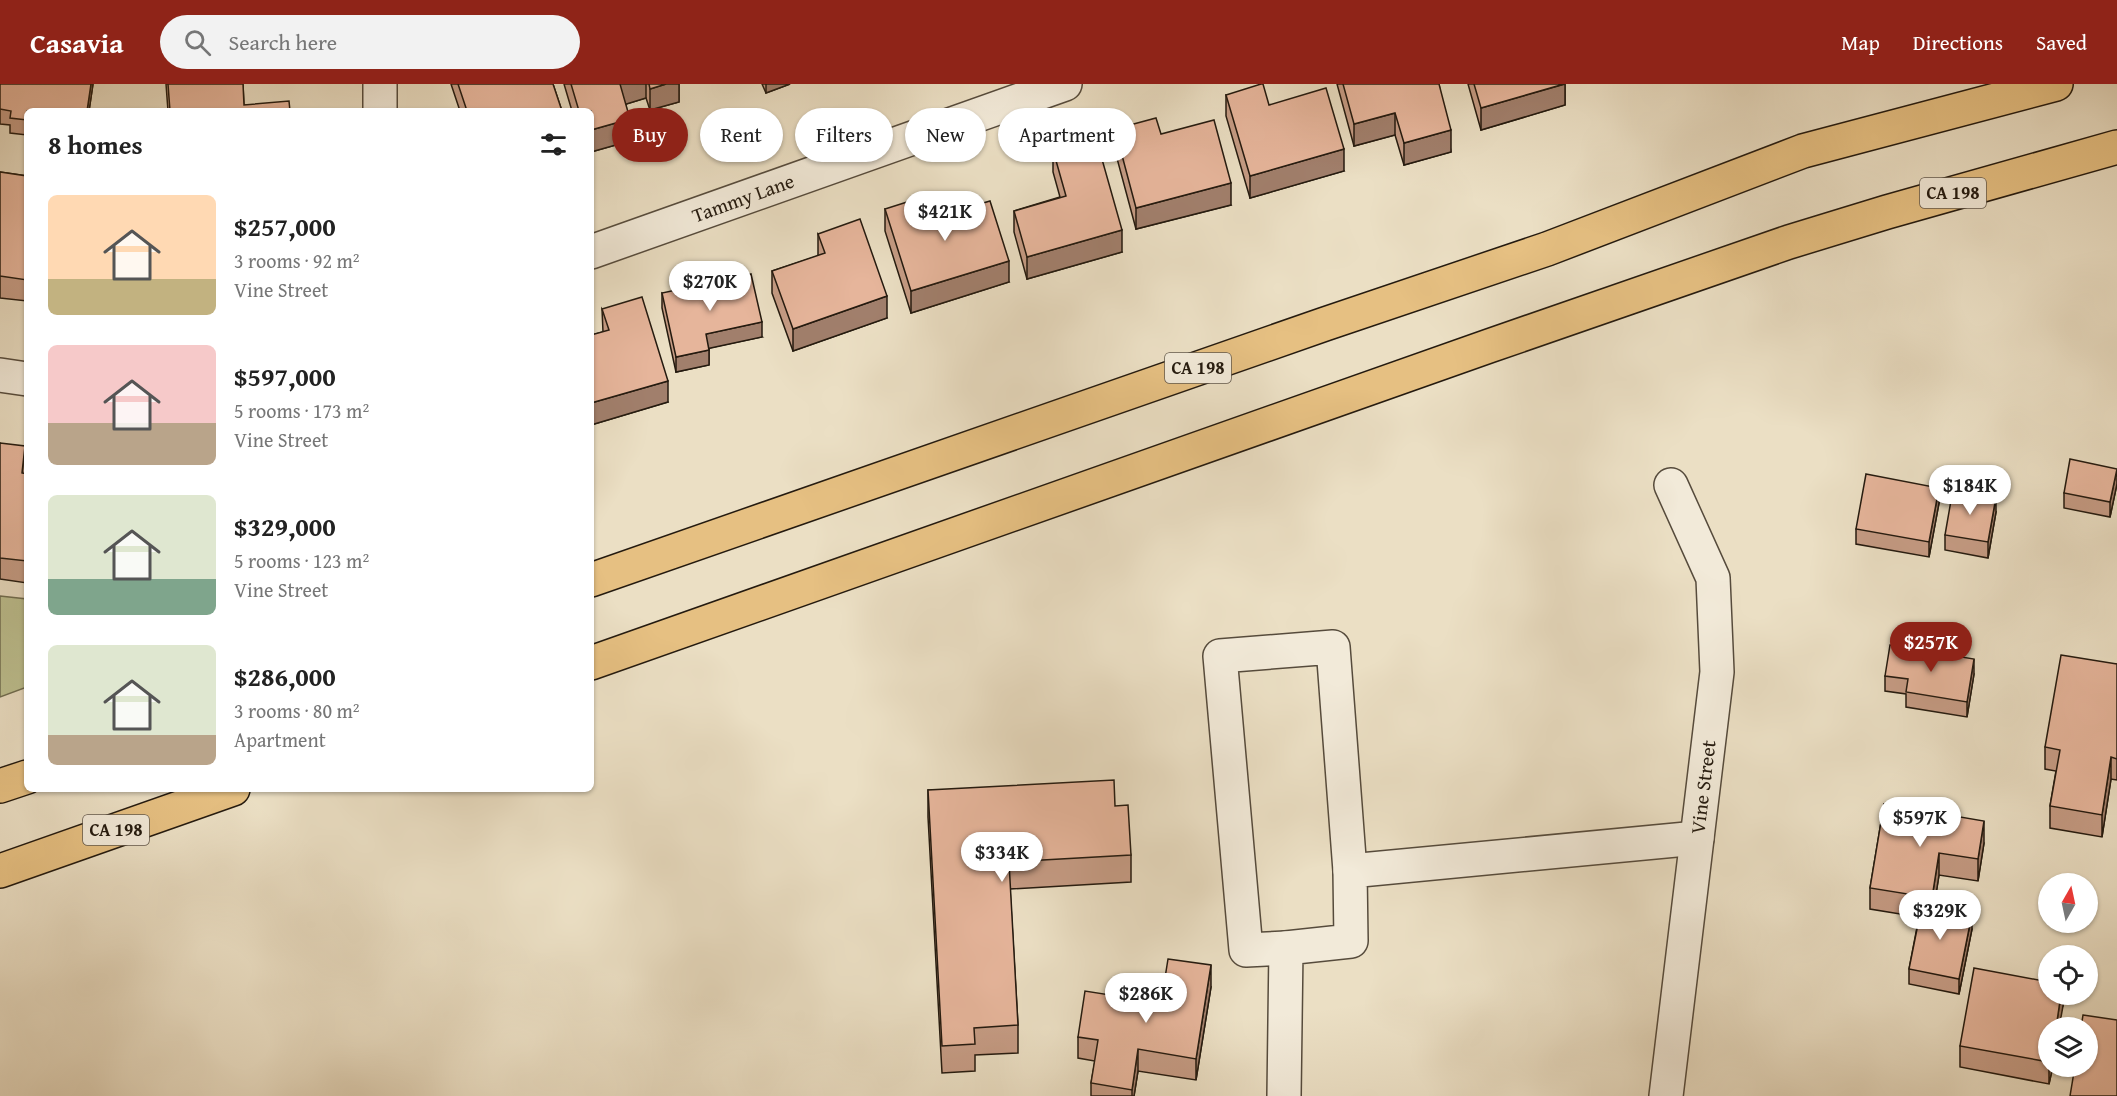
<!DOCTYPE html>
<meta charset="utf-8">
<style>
:root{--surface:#fff;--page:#f2f2f2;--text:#222;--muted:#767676;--accent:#8f2418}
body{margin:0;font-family:"Gentium Book Plus",serif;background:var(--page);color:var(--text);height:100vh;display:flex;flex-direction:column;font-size:22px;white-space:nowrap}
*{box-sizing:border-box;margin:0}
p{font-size:20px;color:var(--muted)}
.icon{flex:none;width:33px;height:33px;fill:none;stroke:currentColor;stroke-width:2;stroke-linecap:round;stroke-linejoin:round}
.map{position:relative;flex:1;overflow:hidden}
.panel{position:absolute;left:24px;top:24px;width:570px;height:684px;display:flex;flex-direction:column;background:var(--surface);border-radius:9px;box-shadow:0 2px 4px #0004}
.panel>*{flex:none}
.banner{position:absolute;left:612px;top:24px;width:570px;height:54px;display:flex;gap:12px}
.needle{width:39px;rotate:9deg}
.fabs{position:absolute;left:2038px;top:789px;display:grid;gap:12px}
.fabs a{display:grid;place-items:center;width:60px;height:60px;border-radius:50%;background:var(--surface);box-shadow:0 2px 4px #0004;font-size:30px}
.price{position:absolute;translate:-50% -51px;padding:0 14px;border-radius:21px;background:#fff;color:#222;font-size:20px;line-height:39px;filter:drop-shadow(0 2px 3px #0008)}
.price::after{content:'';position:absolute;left:50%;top:36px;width:18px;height:14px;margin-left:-9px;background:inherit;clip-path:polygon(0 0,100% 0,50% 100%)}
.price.current{background:var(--accent);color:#fff}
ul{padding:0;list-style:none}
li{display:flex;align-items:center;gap:18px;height:150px;padding:0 24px}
li span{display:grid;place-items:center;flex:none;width:168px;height:120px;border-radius:9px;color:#555}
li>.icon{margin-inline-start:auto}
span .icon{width:72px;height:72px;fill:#fffc;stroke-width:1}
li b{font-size:26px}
h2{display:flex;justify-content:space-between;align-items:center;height:72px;padding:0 24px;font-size:26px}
.chip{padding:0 21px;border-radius:27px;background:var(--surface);box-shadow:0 2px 4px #0004;font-size:21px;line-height:54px}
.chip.current{background:var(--accent);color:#fff}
header{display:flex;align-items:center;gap:36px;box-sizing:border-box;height:84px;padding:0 30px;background:var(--accent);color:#fff}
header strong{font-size:28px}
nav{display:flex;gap:33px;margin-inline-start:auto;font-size:21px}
.search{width:420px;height:54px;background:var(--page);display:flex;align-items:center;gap:15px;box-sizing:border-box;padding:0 21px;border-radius:33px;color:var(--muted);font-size:22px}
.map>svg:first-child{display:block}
</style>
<header>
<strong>Casavia</strong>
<div class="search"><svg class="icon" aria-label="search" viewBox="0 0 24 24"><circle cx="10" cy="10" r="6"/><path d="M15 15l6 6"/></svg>Search here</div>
<nav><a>Map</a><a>Directions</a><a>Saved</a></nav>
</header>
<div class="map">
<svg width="2117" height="1012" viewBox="0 0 2117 1012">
<rect width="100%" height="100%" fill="#ebdfc4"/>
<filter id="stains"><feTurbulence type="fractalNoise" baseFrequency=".00333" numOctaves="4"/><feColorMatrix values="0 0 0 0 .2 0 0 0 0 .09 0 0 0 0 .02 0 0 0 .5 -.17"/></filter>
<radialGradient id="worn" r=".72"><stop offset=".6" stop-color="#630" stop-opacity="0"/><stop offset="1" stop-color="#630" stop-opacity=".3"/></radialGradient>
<!-- green -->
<path fill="#bdc090" stroke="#706d50" stroke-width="1.5" d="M0 512 27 515V603L0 613Z"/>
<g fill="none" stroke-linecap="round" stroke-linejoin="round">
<defs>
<g id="minor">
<path d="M380 0V27"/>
<path d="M591 168 1065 0"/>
<path d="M0 291 27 295"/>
<path d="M1286 864 1246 866 1220 572 1333 563 1350 787"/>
<path d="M1284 1012 1286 864 1351 857 1350 787 1697 754"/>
<path d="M1666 1012 1717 588 1713 494 1671 401"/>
</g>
<g id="highway">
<path d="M591 496 1325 240 1547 165 1803 67 2056 0"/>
<path d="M591 579 1489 262 1789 158 1887 128 2117 63"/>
<path d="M0 702 27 693"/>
<path d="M0 787 233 705"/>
</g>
</defs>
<!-- minor casing -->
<use href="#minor" stroke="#564b3c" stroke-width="36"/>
<!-- highway casing -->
<use href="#highway" stroke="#241a0f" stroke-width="36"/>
<!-- minor -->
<use href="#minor" stroke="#f2ead9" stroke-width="33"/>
<!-- highway -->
<use href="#highway" stroke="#e6c082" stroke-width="33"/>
</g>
<!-- wall -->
<g fill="#c69c85" stroke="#241a0f" stroke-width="1.5">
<path d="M0 0H93L89 27H27V51L10 49V41L0 40Z"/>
<path d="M166 0H243L244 21 290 27H168Z"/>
<path d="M451 0H553L562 27H460Z"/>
<path d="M564 0H679V18L650 26 646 14 626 20 630 57 591 68V27H572Z"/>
<path d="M762 0H790L766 9Z"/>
<path d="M1337 0H1439L1451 68 1404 81 1395 51 1354 62Z"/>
<path d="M1468 0H1565V21L1481 46Z"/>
<path d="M1226 11 1269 21 1344 87 1250 114 1226 32Z"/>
<path d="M1115 45 1161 50 1231 121 1136 145 1115 67Z"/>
<path d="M1053 66 1122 168 1027 195 1014 148V127L1060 113 1053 88Z"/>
<path d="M0 88 27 92V217L0 214Z"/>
<path d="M885 125 933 134 1009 198 911 229 885 147Z"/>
<path d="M818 150 887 234 793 267 772 209V187L818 172Z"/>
<path d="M662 209 762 253 709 264V281L676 288 662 224Z"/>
<path d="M602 225 668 318 591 341V251L603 248Z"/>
<path d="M0 359 25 384V389L27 390V499L0 495Z"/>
<path d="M2117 400 2110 433 2064 424V409Z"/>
<path d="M1939 419 1929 473 1856 460V445Z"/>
<path d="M1996 428 1988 474 1945 466V451Z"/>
<path d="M2117 580V696L2111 695 2102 753 2050 744V722L2056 687 2045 685V663Z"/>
<path d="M1974 590 1967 633 1906 623V610L1885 607V592Z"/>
<path d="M928 706 1115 722 1131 771V798L1010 805 1018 941V969L975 971V987L942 989 928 733Z"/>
<path d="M1884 720 1984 759 1978 797 1939 791 1934 822 1972 845 1959 910 1909 900V885L1919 833 1870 825V804Z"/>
<path d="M1211 903 1196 996 1138 987 1134 1012H1091V999L1095 977 1078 974V953L1161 919Z"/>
<path d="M2063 910V922L2049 944V982H2053L2049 1000 1960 983V962Z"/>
</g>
<!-- shaded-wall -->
<g fill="#a17f6c" stroke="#241a0f" stroke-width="1.5">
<path d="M91 0H93L89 27H87Z"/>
<path d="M620 0H646V14L620 22Z"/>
<path d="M666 0H679V18L650 26V5Z"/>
<path d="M766 0H790L766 9Z"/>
<path d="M1565 0V21L1481 46V24Z"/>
<path d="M1395 29V51L1354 62V40Z"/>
<path d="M630 35V57L591 68V46Z"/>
<path d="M1451 46V68L1404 81V59Z"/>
<path d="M1344 65V87L1250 114V92Z"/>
<path d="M1231 99V121L1136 145V124Z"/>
<path d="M1122 146V168L1027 195V173Z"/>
<path d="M1009 177V198L911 229V207Z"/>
<path d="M887 212V234L793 267V245Z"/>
<path d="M762 238V253L706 265V250Z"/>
<path d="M709 266V281L676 288V273Z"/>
<path d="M668 297V318L591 341V319Z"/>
<path d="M25 362V384L22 411V389Z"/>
<path d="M2117 385V400L2110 433V418Z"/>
<path d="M1939 404V419L1929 473V458Z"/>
<path d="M1996 413V428L1988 474V458Z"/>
<path d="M1974 575V590L1967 633V618Z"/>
<path d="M2111 673V695L2102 753V731Z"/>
<path d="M1984 737V759L1978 797V775Z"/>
<path d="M1939 769V791L1932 836V814Z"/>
<path d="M1972 830V845L1959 910V895Z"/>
<path d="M1211 881V903L1196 996V975Z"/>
<path d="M2061 910H2063V922L2059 944H2056Z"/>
<path d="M1138 965V987L1134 1012H1132V1006Z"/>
<path d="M2049 982H2053L2049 1000Z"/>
</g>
<!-- building -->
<g fill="#e6b59b" stroke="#241a0f" stroke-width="1.5">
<path d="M0 0H91L87 27H27V36L10 34 11 27 0 25Z"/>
<path d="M168 0H243L244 21 289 17 290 27H170Z"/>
<path d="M458 0H553L562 27H467Z"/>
<path d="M571 0H620L630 35 591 46V27H579Z"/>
<path d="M649 0H666L650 5Z"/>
<path d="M1261 0H1263L1269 21 1326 4 1344 65 1250 92 1226 11Z"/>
<path d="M1343 0H1439L1451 46 1404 59 1395 29 1354 40Z"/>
<path d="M1474 0H1564L1481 24Z"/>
<path d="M1156 34 1161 50 1214 36 1231 99 1136 124 1115 45Z"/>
<path d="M1096 54 1122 146 1027 173 1014 127 1066 112 1053 66Z"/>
<path d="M0 88 27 92V196L0 192Z"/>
<path d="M926 112 933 134 990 117 1009 177 911 207 885 125Z"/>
<path d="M860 135 887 212 793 245 772 187 825 169 818 150Z"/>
<path d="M751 190 762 238 706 250 709 266 676 273 662 209Z"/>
<path d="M642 213 668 297 591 319V251L609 246 602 225Z"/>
<path d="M0 359 25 362 22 389 27 390V477L0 474Z"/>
<path d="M2070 375 2117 385 2110 418 2064 409Z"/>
<path d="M1866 390 1939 404 1929 458 1856 445Z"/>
<path d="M1953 405 1996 413 1988 458 1945 451Z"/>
<path d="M1890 561 1974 575 1967 618 1906 608 1908 595 1885 592Z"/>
<path d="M2061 571 2117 580V675L2111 673 2102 731 2050 722 2060 666 2045 663Z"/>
<path d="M1114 696 1115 722 1128 721 1131 771 1009 778 1018 941 974 944 975 960 942 962 928 706Z"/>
<path d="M1884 720 1984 737 1978 775 1939 769 1932 814 1870 804Z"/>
<path d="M1922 820 1972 830 1959 895 1909 885Z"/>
<path d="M1168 875 1211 881 1196 975 1138 965 1132 1006 1091 999 1098 956 1078 953 1085 907 1161 919Z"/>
<path d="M1974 884 2049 898V910H2061L2056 944H2049V978L1960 962Z"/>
<path d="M2083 931 2117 936V1012H2070L2075 982H2088V944H2081Z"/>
</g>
<g text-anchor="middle" stroke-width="4.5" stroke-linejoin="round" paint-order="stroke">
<!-- shield labels -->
<g fill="#f2ead9" stroke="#62584c" stroke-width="1.5">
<rect x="1920" y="94" width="66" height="30" rx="4.5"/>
<rect x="1165" y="269" width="66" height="30" rx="4.5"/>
<rect x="83" y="731" width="66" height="30" rx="4.5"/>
</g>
<g font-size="18" font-weight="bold" fill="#241a0f">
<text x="1953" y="115">CA 198</text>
<text x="1198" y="290">CA 198</text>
<text x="116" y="752">CA 198</text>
</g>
<!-- street labels -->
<g font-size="20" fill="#241a0f" stroke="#f2ead9">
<text transform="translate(743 114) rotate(-20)" y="7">Tammy Lane</text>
<text transform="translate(1703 703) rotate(-83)" y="7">Vine Street</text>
</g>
</g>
<rect width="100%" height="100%" filter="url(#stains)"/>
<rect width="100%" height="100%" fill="url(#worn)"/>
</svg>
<div class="fabs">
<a><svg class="needle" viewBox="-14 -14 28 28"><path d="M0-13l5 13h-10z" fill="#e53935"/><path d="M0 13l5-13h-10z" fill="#767676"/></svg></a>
<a><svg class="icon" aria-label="locate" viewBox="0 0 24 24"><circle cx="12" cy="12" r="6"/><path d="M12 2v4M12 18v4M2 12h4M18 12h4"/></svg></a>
<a><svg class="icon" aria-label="layers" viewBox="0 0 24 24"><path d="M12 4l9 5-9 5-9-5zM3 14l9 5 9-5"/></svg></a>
</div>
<b class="price" style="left:945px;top:158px">$421K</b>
<b class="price" style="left:710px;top:228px">$270K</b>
<b class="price" style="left:1970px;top:432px">$184K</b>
<b class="price current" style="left:1931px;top:589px">$257K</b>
<b class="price" style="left:1920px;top:764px">$597K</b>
<b class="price" style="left:1002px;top:799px">$334K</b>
<b class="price" style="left:1940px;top:857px">$329K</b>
<b class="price" style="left:1146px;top:940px">$286K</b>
<div class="banner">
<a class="chip current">Buy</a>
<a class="chip">Rent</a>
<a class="chip">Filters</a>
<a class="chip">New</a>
<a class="chip">Apartment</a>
</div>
<section class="panel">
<h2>8 homes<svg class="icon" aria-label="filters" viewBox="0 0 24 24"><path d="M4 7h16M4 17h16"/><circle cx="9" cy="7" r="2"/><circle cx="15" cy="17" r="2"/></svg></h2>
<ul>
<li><span style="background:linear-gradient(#ffd9b3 70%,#c2b280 0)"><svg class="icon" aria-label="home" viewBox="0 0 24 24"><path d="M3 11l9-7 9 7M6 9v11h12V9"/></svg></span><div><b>$257,000</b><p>3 rooms · 92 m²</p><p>Vine Street</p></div></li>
<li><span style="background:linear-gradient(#f6c9c9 65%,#b9a48a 0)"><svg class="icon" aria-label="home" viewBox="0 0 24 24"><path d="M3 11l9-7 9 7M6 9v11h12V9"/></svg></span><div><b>$597,000</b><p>5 rooms · 173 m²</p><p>Vine Street</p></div></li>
<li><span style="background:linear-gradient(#dfe7d0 70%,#7fa58c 0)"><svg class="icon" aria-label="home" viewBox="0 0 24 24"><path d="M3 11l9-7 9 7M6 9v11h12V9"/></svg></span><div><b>$329,000</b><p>5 rooms · 123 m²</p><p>Vine Street</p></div></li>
<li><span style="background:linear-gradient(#dfe7d0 75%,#b9a48a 0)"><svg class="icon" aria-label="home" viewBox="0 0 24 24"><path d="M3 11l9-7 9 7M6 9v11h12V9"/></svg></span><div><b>$286,000</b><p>3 rooms · 80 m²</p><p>Apartment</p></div></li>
</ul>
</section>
</div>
